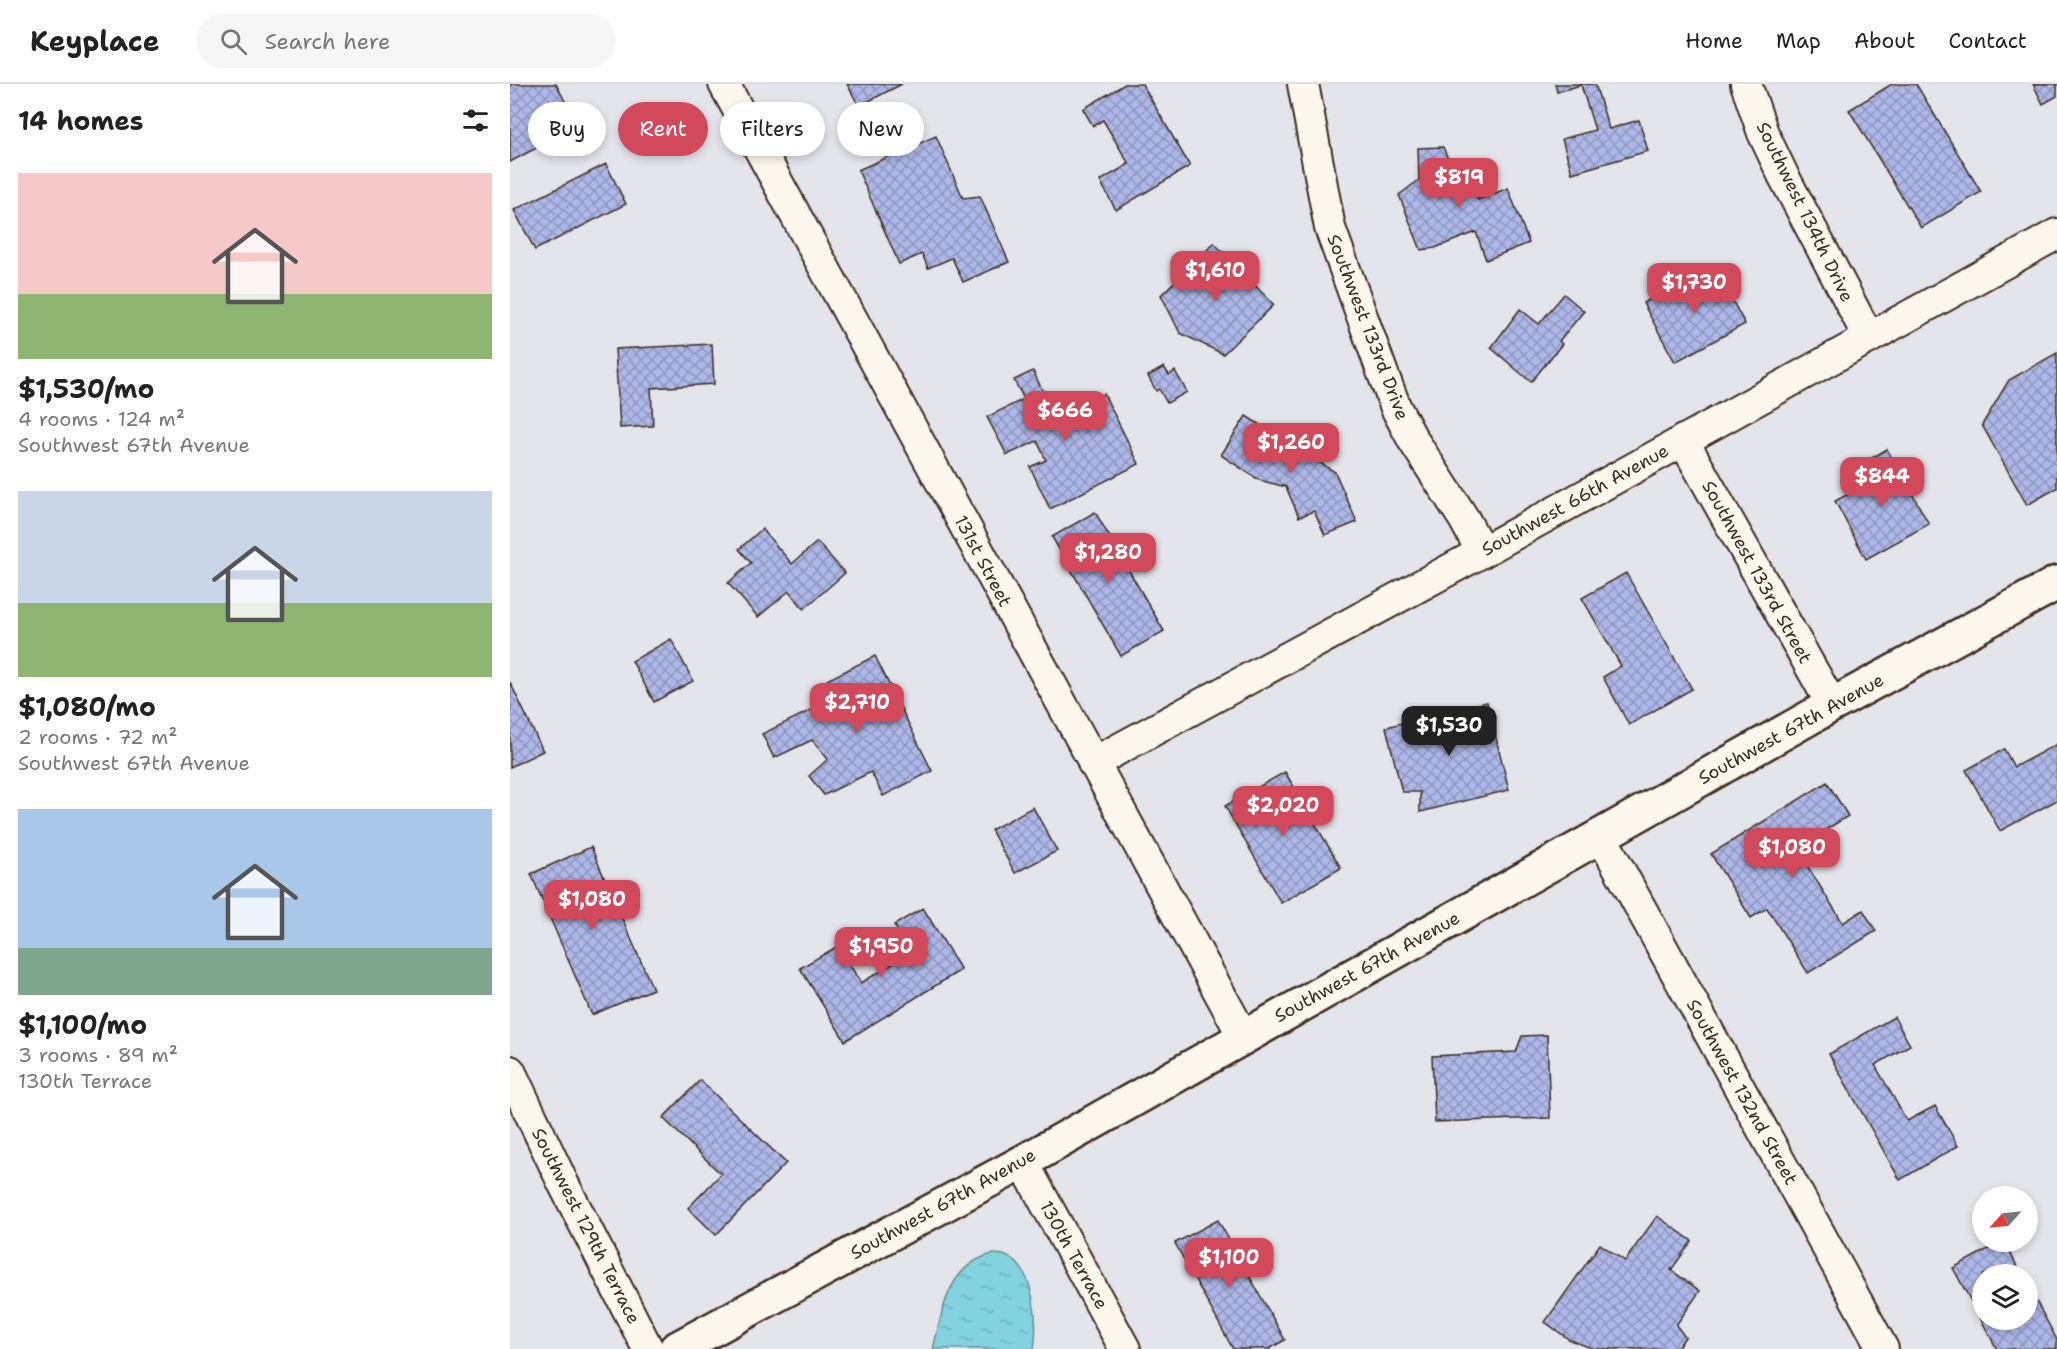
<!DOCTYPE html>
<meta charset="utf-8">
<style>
:root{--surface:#fff;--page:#f6f6f6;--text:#222;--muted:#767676;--line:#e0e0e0;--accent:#d1495b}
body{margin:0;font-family:"Shantell Sans",sans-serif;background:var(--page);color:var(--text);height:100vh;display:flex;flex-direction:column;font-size:22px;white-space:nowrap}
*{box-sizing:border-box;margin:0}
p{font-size:20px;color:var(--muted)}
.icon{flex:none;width:33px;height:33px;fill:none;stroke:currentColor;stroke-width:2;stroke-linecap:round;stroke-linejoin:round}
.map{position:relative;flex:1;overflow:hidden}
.drawer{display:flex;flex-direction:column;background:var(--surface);width:510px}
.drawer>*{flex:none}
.banner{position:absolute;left:18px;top:18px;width:570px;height:54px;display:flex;gap:12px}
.needle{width:39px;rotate:243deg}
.controls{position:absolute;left:1462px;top:1102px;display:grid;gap:12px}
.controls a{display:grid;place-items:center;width:66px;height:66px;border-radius:50%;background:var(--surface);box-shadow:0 3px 9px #0003;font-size:30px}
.price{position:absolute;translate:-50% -51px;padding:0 14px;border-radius:12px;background:var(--accent);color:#fff;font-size:20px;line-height:39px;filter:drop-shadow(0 2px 3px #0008)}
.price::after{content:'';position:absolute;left:50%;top:36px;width:18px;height:14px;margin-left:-9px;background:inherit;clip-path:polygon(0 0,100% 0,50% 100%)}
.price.active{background:#222;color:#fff}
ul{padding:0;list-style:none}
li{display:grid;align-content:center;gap:12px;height:318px;padding:0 18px}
li span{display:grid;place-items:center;height:186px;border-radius:0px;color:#555}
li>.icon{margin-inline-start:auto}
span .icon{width:108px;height:108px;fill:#fffc;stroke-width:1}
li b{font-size:26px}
h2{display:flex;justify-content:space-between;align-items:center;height:72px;padding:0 18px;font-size:26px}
.pill{padding:0 21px;border-radius:27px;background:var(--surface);box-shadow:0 3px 9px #0003;font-size:21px;line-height:54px}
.pill.active{background:var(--accent);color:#fff}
header{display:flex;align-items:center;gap:36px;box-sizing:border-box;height:84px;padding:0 30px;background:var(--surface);border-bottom:2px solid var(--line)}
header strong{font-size:28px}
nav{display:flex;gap:33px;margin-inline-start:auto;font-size:21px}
.search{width:420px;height:54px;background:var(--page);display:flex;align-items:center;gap:15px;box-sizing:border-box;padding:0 21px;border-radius:33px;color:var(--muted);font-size:22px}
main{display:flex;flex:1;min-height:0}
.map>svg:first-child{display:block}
</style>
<header>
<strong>Keyplace</strong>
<div class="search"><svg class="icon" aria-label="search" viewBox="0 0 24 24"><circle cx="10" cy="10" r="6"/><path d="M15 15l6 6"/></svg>Search here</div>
<nav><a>Home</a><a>Map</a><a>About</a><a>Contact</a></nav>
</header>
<main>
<section class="drawer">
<h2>14 homes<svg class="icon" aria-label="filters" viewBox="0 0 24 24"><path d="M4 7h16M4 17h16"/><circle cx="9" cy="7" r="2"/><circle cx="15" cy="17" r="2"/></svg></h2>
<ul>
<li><span style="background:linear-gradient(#f6c9c9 65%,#8fb573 0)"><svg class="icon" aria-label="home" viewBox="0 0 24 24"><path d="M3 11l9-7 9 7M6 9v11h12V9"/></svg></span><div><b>$1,530/mo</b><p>4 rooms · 124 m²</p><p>Southwest 67th Avenue</p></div></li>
<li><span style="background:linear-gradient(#c9d6e8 60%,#8fb573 0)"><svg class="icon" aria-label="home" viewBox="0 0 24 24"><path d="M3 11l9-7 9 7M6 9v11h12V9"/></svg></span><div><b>$1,080/mo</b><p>2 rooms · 72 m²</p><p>Southwest 67th Avenue</p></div></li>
<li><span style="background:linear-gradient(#a9c7e8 75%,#7fa58c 0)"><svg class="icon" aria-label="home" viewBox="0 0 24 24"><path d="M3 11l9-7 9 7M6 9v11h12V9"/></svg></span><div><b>$1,100/mo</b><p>3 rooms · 89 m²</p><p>130th Terrace</p></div></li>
</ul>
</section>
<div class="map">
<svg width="1547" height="1265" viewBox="0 0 1547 1265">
<defs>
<pattern id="water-ripples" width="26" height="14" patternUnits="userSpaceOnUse" patternTransform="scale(1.5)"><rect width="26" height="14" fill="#83d2df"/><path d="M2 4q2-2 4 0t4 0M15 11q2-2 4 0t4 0" fill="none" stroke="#72b4bf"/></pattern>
<pattern id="building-cross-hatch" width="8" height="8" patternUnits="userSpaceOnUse" patternTransform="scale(1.5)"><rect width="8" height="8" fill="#adb8e9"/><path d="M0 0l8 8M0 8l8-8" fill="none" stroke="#8e96bc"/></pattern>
</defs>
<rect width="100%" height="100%" fill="#e4e4eb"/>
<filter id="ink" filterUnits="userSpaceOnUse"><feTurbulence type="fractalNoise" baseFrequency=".0167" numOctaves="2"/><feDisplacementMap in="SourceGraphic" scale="12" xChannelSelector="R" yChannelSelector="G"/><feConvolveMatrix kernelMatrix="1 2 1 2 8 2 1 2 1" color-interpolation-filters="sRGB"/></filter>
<g filter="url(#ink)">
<!-- water -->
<path fill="url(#water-ripples)" stroke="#668f92" stroke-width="1.5" d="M482 1170C486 1170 492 1170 496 1172 525 1183 528 1239 524 1265H423C433 1226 437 1182 482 1170Z"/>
<!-- building -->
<g fill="url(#building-cross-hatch)" stroke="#3b2a1e" stroke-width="1.5">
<path d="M0 0H46L68 42 0 78Z"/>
<path d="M337 0H392L349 22Z"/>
<path d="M615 0H632L680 82 606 126 590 97 619 80 593 36 583 42 573 25Z"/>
<path d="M1045 0H1085L1099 45 1129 36 1138 67 1062 89 1052 55 1085 46 1071 1 1047 8Z"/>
<path d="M1382 0H1406L1471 108 1411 144 1339 26Z"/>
<path d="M1523 0H1547V12L1533 20Z"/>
<path d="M426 52 453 114 470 112 499 178 453 198 442 174 418 184 412 170 389 180 348 86Z"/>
<path d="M933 63 944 89 955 85 968 116 998 104 1019 159 976 176 966 148 925 164 911 166 889 111 909 96 908 64Z"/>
<path d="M96 80 116 120 25 166 4 126Z"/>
<path d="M704 159 764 221 713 270 670 249 651 211Z"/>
<path d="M1203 181 1235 240 1165 278 1133 219Z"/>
<path d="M1054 210 1074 227 1049 257 1052 260 1021 298 981 264 1010 225 1029 240Z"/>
<path d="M202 260 204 300 141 304 143 342 110 344 105 265Z"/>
<path d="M1547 269V404L1517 421 1472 341 1499 296Z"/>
<path d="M654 283 659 291 665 287 677 308 657 319 649 305 646 307 638 292Z"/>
<path d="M523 287 546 334 594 310 629 380 540 425 520 383 536 376 527 357 497 371 477 333 514 315 504 296Z"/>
<path d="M736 332 825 388 847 438 815 451 804 427 789 433 776 403 749 396 711 371Z"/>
<path d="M1377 365 1419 440 1356 475 1325 417 1363 397 1353 379Z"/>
<path d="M585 428 654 547 611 572 542 453Z"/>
<path d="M252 445 282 480 307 458 335 489 294 525 279 507 248 533 218 499 241 479 229 465Z"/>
<path d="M1116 489 1182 605 1119 641 1093 593 1111 582 1072 514Z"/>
<path d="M161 555 183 597 144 618 122 577Z"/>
<path d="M365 572 422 687 373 712 361 688 314 711 299 692 318 675 302 656 264 674 252 650 326 614 317 596Z"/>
<path d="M0 598 33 667 0 683Z"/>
<path d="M977 618 999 706 910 728V708H892L876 643Z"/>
<path d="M1547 660V716L1490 747 1456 686 1494 665 1504 683Z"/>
<path d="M775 688 831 784 771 819 715 722Z"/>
<path d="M1317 698 1338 732 1286 764 1333 839 1353 826 1366 847 1298 889 1257 824 1241 834 1201 770Z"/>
<path d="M523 723 547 767 505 789 481 746Z"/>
<path d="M81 763 143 905 82 931 21 790Z"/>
<path d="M413 824 451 886 335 957 290 884 328 862 351 899 401 869 384 841Z"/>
<path d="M1384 933 1400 961 1365 981 1397 1037 1425 1022 1448 1062 1390 1096 1319 970Z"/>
<path d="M1037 951 1040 1034 925 1038 922 972 1006 968 1012 952Z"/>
<path d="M190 996 276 1079 206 1151 178 1124 211 1090 153 1034Z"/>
<path d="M1147 1132 1182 1157 1161 1186 1190 1207 1166 1241 1175 1253 1167 1265H1084L1060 1256 1035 1238 1090 1160 1115 1177Z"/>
<path d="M708 1136 775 1256 759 1265H723L665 1159Z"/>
<path d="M1491 1158H1494L1512 1191H1473V1236H1518V1202L1547 1256V1265H1487L1443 1184Z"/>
</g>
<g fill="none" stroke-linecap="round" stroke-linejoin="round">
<defs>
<g id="street">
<path d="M214 0 733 952"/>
<path d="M793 0 820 144 873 290 886 324 903 356 954 435 972 468"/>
<path d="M1236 0 1253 49 1273 91 1359 254"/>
<path d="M1173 356 1322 621"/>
<path d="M583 679 972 468 1547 150"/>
<path d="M1091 752 1373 1265"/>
<path d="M0 987 53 1099 138 1265"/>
<path d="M513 1078 615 1265"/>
</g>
<path id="secondary" d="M166 1265 513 1078 1322 621 1547 499"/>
</defs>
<!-- street casing -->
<use href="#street" stroke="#3b2a1e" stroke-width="34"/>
<!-- secondary casing -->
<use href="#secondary" stroke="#3b2a1e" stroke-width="38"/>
<!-- street -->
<use href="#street" stroke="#fbf7ec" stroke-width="30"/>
<!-- secondary -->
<use href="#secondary" stroke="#fbf7ec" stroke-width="33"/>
</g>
</g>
<g text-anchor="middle" stroke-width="4.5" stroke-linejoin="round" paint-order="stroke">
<!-- street labels -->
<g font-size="18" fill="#3b2a1e" stroke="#fbf7ec">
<text transform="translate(1295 128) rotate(64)" y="6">Southwest 134th Drive</text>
<text transform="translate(858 243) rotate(69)" y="6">Southwest 133rd Drive</text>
<text transform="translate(1065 416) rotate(-29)" y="6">Southwest 66th Avenue</text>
<text transform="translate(473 477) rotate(62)" y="6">131st Street</text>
<text transform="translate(1247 488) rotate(61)" y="6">Southwest 133rd Street</text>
<text transform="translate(1281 645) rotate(-29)" y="6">Southwest 67th Avenue</text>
<text transform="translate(857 883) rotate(-29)" y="6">Southwest 67th Avenue</text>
<text transform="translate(1232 1008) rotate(61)" y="6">Southwest 132nd Street</text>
<text transform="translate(433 1120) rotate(-29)" y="6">Southwest 67th Avenue</text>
<text transform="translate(76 1142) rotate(63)" y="6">Southwest 129th Terrace</text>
<text transform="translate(564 1171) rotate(61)" y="6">130th Terrace</text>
</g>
</g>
</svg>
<div class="controls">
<a><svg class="needle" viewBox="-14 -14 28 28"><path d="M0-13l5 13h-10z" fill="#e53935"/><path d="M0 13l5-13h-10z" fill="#767676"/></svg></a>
<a><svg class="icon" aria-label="layers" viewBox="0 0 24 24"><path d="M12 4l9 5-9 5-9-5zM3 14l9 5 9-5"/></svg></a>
</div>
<b class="price" style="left:949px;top:125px">$819</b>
<b class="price" style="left:705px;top:218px">$1,610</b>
<b class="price" style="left:1184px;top:230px">$1,730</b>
<b class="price" style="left:555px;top:358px">$666</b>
<b class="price" style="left:781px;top:390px">$1,260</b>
<b class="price" style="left:1372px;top:424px">$844</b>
<b class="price" style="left:598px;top:500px">$1,280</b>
<b class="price" style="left:347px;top:650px">$2,710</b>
<b class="price active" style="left:939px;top:673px">$1,530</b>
<b class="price" style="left:773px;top:753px">$2,020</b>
<b class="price" style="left:1282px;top:795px">$1,080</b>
<b class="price" style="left:82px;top:847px">$1,080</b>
<b class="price" style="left:371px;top:894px">$1,950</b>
<b class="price" style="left:719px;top:1205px">$1,100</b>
<div class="banner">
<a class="pill">Buy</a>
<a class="pill active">Rent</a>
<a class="pill">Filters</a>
<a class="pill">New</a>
</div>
</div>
</main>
